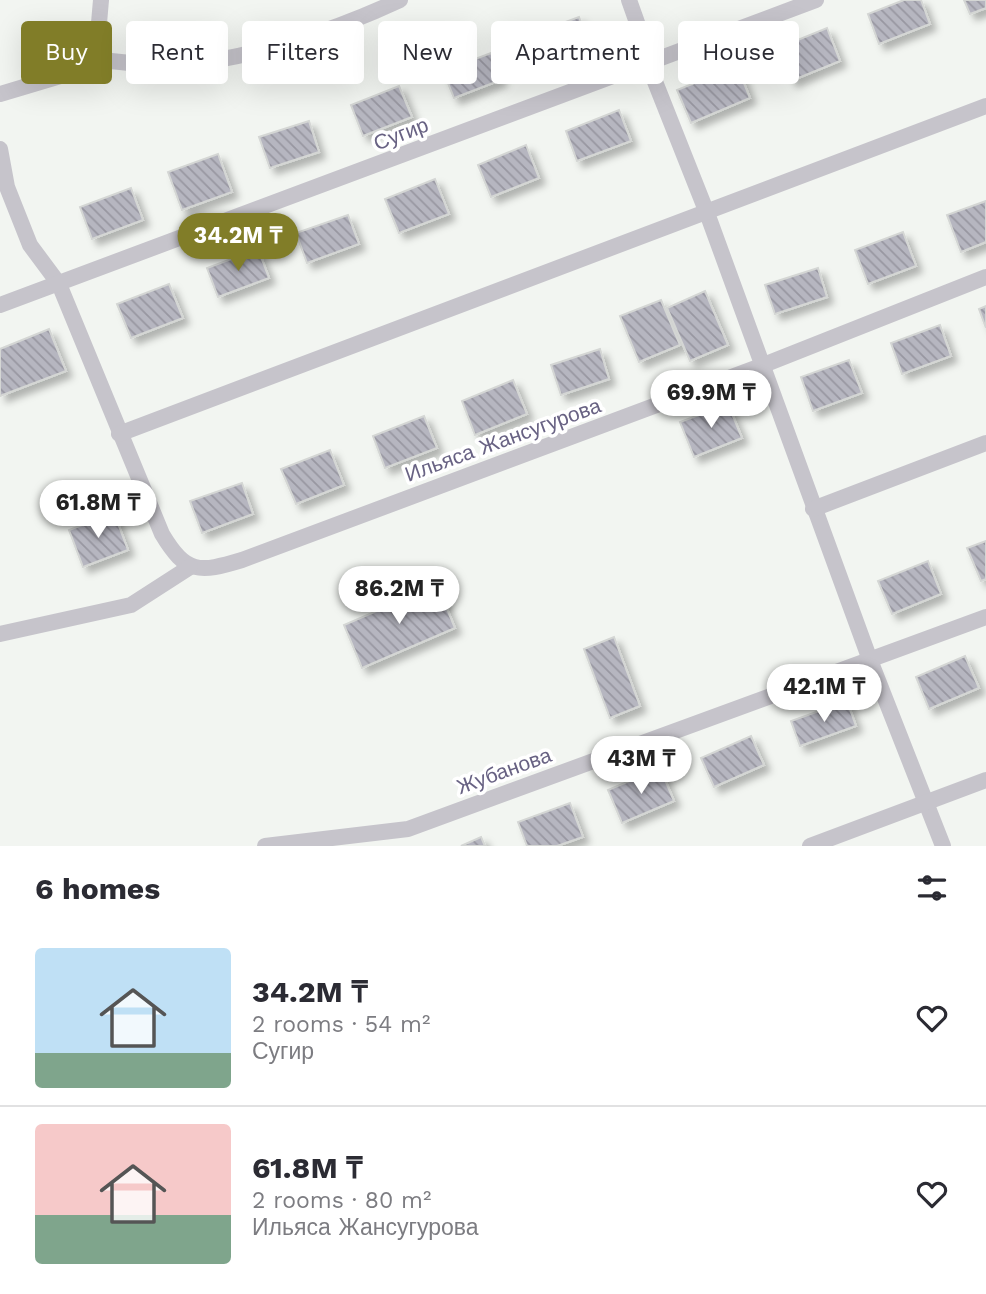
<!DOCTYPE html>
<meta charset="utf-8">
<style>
:root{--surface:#fff;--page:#f7f7f7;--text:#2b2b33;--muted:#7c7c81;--line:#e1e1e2;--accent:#817d28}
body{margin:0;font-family:"Work Sans",sans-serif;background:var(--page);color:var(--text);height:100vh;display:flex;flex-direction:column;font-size:26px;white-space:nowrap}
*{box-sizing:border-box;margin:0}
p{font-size:23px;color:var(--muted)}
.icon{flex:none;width:38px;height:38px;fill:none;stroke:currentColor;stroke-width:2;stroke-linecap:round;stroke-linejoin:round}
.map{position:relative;height:846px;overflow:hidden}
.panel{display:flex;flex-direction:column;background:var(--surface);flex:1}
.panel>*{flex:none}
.banner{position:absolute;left:21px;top:21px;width:945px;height:63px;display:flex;gap:14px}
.price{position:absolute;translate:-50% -60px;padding:0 16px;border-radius:24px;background:#fff;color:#222;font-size:23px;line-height:46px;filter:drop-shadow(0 2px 4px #0008)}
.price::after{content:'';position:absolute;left:50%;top:42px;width:21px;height:16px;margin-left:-10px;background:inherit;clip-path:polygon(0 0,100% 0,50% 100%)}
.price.active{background:var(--accent);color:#fff}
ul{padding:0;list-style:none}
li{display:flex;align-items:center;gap:21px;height:175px;padding:0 35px}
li+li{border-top:2px solid var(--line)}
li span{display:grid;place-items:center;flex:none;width:196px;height:140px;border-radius:7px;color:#555}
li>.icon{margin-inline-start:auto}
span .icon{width:84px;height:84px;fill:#fffc;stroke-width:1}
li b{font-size:30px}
h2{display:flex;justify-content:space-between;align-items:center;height:84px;padding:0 35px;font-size:30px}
.pill{padding:0 24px;border-radius:7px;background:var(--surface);box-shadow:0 7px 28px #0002;font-size:24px;line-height:63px}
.pill.active{background:var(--accent);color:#fff}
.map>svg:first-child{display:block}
</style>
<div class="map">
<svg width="986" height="846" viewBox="0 0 986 846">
<defs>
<pattern id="building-back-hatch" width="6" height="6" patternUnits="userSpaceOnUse" patternTransform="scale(1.75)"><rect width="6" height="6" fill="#b6b6c0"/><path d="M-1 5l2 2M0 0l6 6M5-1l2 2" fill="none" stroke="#9897a1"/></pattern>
<filter id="shadow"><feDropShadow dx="6" dy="6" stdDeviation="3.5" flood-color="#0004"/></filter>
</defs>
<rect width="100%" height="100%" fill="#f2f5f1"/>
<!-- building -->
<g fill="url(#building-back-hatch)" stroke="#d4d6d4" stroke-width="2" filter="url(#shadow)">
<path d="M904 0H921L930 24 879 44 868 14Z"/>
<path d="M964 0H986V8L970 14Z"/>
<path d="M579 17 592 51 542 69 530 35Z"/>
<path d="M827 28 840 61 791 81 778 48Z"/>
<path d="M491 53 501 80 454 98 443 71Z"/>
<path d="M737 66 750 98 691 123 677 90Z"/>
<path d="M399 86 412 117 363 136 351 105Z"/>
<path d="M619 110 631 141 577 161 566 131Z"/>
<path d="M309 121 319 152 270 168 259 137Z"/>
<path d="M526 145 539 178 491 197 478 165Z"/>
<path d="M218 154 232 192 182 210 168 172Z"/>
<path d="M435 179 449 214 399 233 385 199Z"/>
<path d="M131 188 143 220 92 239 80 207Z"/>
<path d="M986 201V242L961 252 947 215Z"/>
<path d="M348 215 359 244 307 263 296 233Z"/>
<path d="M903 232 916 266 868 284 855 250Z"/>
<path d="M258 249 269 278 218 297 207 268Z"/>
<path d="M818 268 827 297 775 314 765 285Z"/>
<path d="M169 284 183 318 131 338 117 304Z"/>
<path d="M705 291 728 345 690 361 667 308Z"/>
<path d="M661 300 680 345 639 362 620 316Z"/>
<path d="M986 306V328L979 309Z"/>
<path d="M940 325 951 356 902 374 891 343Z"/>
<path d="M49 329 66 371 0 396V349Z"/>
<path d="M600 349 609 379 561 395 551 365Z"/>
<path d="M849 360 862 393 813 411 801 377Z"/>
<path d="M513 380 527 414 475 435 462 401Z"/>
<path d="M728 404 742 438 694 457 680 422Z"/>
<path d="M424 416 437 448 385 468 373 436Z"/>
<path d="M330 450 344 485 296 504 281 469Z"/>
<path d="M242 483 253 514 202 533 190 501Z"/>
<path d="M114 513 128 550 83 567 69 530Z"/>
<path d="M986 541V579L981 581 967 548Z"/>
<path d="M928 561 941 594 892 614 878 581Z"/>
<path d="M437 585 455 628 362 668 344 625Z"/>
<path d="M614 637 640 706 610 718 584 649Z"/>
<path d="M965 656 979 688 929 709 916 677Z"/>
<path d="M847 701 856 726 800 746 791 721Z"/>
<path d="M751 736 764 765 714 787 701 758Z"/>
<path d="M660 768 674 801 622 823 608 790Z"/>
<path d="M570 803 583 837 557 846H527L518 822Z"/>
<path d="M481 837 485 846H461Z"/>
</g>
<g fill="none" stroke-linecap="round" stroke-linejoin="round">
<!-- street -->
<g stroke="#c6c4cb" stroke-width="16">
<path d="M629 0 651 62"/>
<path d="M90 58C121 63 153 66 186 64 252 59 340 28 400 0"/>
<path d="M648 64 707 213 870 660 943 846"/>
<path d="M0 94 77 71 97 46 101 0"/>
<path d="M0 149 7 187 30 245 59 284 162 534C186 574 199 573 242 560L761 366 986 277"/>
<path d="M0 305 816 0"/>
<path d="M119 434 986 106"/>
<path d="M813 509 986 443"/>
<path d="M0 634 131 605 190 567"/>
<path d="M265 846 408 829 986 617"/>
<path d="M810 846 986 780"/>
</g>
</g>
<g text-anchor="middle" stroke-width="7" stroke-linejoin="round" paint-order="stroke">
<!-- street labels -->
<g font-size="21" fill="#686283" stroke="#fff">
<text transform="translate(401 134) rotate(-21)" y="7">Сугир</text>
<text transform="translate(503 440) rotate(-20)" y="7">Ильяса Жансугурова</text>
<text transform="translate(504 771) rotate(-20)" y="7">Жубанова</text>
</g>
</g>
</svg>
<b class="price active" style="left:238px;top:273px">34.2M ₸</b>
<b class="price" style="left:711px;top:430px">69.9M ₸</b>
<b class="price" style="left:98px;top:540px">61.8M ₸</b>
<b class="price" style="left:399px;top:626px">86.2M ₸</b>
<b class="price" style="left:824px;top:724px">42.1M ₸</b>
<b class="price" style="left:641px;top:796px">43M ₸</b>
<div class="banner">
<a class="pill active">Buy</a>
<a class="pill">Rent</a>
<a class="pill">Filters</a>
<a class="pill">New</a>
<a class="pill">Apartment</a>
<a class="pill">House</a>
</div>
</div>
<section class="panel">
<h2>6 homes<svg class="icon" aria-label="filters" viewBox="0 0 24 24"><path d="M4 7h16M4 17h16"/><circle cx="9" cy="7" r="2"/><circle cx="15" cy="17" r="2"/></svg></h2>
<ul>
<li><span style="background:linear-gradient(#bfe0f5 75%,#7fa58c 0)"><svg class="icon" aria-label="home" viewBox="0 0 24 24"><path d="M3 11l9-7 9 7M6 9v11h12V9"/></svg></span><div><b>34.2M ₸</b><p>2 rooms · 54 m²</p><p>Сугир</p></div><svg class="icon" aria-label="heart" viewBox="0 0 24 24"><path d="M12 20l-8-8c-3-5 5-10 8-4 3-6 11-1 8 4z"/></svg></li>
<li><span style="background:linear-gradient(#f6c9c9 65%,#7fa58c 0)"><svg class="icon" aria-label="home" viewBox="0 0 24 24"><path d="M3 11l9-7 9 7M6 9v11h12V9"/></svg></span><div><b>61.8M ₸</b><p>2 rooms · 80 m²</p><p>Ильяса Жансугурова</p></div><svg class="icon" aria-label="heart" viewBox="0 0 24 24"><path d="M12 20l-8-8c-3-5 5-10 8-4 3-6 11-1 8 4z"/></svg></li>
</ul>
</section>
